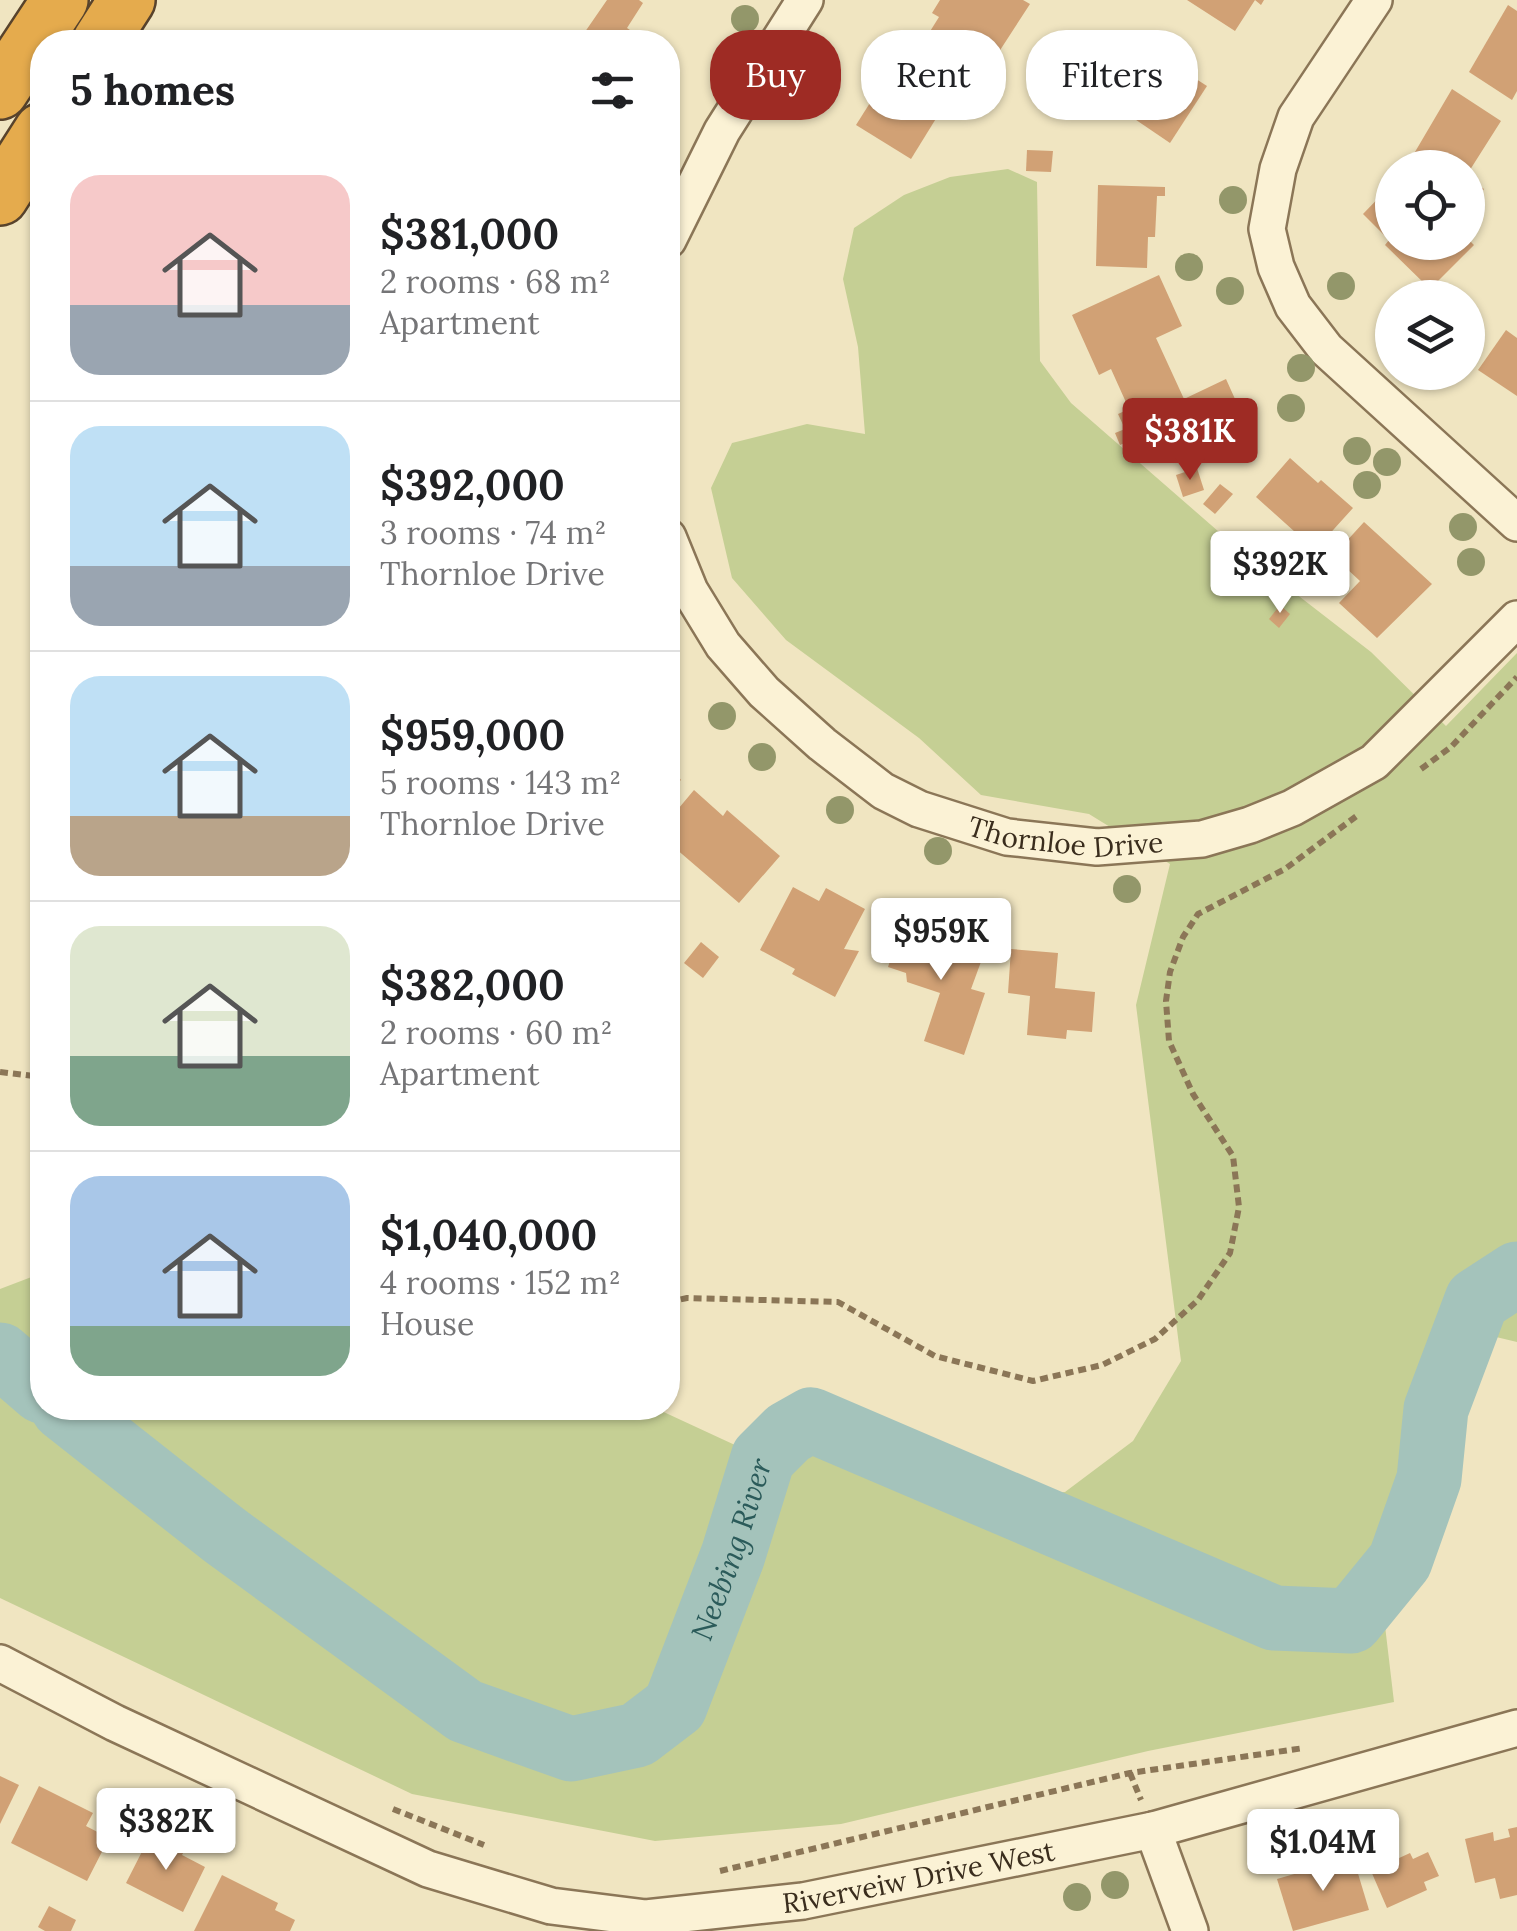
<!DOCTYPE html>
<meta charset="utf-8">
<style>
:root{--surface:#fff;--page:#f6f6f6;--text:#202124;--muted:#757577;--line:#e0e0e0;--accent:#9e2b24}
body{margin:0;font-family:Lora,serif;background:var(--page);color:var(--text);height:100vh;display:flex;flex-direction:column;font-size:38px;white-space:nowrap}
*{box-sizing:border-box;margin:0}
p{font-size:32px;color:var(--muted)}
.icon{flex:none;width:55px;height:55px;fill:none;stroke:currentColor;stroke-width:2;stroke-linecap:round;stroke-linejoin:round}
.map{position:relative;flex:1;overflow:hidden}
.drawer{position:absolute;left:30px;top:30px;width:650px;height:1390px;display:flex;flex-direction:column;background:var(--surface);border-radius:40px;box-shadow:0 2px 8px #0004}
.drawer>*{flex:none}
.guide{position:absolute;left:710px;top:30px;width:655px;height:90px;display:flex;gap:20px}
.controls{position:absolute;left:1375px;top:150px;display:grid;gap:20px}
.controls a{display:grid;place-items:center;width:110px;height:110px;border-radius:50%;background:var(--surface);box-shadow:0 2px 8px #0004;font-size:50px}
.price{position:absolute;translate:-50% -85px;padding:0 22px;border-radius:10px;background:#fff;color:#222;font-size:32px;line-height:65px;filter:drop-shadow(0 2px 5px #0008)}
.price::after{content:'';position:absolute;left:50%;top:60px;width:30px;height:22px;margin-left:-15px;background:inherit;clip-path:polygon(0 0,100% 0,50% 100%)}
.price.active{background:var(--accent);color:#fff}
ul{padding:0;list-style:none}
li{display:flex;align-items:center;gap:30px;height:250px;padding:0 40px}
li+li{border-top:2px solid var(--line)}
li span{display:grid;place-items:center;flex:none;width:280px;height:200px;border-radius:30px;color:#555}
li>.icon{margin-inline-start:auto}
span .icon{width:120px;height:120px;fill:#fffc;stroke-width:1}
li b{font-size:42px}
h2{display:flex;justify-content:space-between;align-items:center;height:120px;padding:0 40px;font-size:42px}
.tag{padding:0 35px;border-radius:40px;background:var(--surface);box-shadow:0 2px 8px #0004;font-size:35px;line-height:90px}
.tag.active{background:var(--accent);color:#fff}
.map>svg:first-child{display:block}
</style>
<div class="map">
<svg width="1517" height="1931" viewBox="0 0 1517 1931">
<rect width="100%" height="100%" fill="#f0e5c1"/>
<!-- green -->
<path fill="#c5cf94" d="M1008 169 1037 182 1040 361 1071 403 1242 552 1371 652 1446 726 1517 653V1342L1471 1331 1421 1403 1417 1470 1375 1541 1394 1702 1148 1751 841 1824 655 1841 412 1794 0 1598V1289L42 1273V1408H655L763 1458 803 1399 1014 1495 1065 1492 1133 1441 1181 1361 1136 1005 1170 864 1089 814 981 795 919 738 786 640 732 578 711 488 732 443 807 424 865 434 858 347 843 279 854 228 904 195 950 177Z"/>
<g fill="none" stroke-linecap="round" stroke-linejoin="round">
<!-- river -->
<g stroke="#a4c3bb" stroke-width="65">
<path d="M0 1355 42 1391"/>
<path id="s1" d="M63 1408 224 1535 465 1711 571 1749 637 1735 675 1706 733 1555 763 1458 788 1433 811 1420 1274 1618 1351 1621 1400 1561 1429 1479 1436 1409 1477 1300 1517 1274"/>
</g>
</g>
<!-- building -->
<g fill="#d1a175">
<path d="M607 0H639L643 3 627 28 648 42H578Z"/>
<path d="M940 0H1023L1030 4 982 78 924 41 939 17 932 13Z"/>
<path d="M1187 0H1264L1261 5 1255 0 1235 31Z"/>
<path d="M1508 5 1517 11V91L1512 100 1469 72Z"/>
<path d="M904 49 958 83 911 159 856 125Z"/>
<path d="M1154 52 1207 86 1170 143 1117 107Z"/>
<path d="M1452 89 1501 121 1468 173V168H1428L1412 157Z"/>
<path d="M1027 150 1053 151 1051 172 1026 171Z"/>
<path d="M1468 178 1484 189 1476 201 1468 196Z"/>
<path d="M1392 184V242H1468V239L1474 245 1430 289 1385 245 1389 240 1363 214Z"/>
<path d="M1098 185 1165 187V196H1157L1155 237H1148L1147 268 1096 266Z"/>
<path d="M1159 275 1182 326 1156 338 1184 399 1226 379 1244 419 1163 455 1159 446 1138 456 1132 440 1120 445 1115 433 1125 429 1118 414 1129 409 1111 369 1099 375 1072 315Z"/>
<path d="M1506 330 1517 338V396L1478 370Z"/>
<path d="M1290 458 1318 483 1321 480 1353 508 1315 550 1256 497Z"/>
<path d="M1197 468 1204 490 1183 497 1176 475Z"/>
<path d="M1220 484 1233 494 1215 514 1203 504Z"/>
<path d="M1364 522 1432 584 1377 638 1339 603 1360 581 1333 556Z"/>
<path d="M1280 605 1290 614 1279 628 1269 619Z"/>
<path d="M668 763 681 780 668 791Z"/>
<path d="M694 790 723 816 727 810 780 856 739 903 668 842V821Z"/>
<path d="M793 887 819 901 826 888 865 909 844 949 859 951 835 997 792 974 795 969 760 950Z"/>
<path d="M904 919 947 934 943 946 982 959 971 989 985 993 964 1055 924 1041 940 993 907 982 906 973 888 967Z"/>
<path d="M701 942 719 957 703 978 684 963Z"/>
<path d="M1011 949 1058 953 1055 988 1095 992 1092 1032 1067 1030 1066 1039 1027 1035 1030 996 1008 993Z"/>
<path d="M0 1776 19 1785 0 1824Z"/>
<path d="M39 1786 93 1813 86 1826 109 1838 87 1881 11 1843Z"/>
<path d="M1517 1827V1895L1500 1899 1495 1878 1475 1883 1465 1839 1493 1832 1494 1841 1510 1837 1508 1829Z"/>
<path d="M152 1832 185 1849 182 1855 205 1867 183 1912 126 1883Z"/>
<path d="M1428 1852 1439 1876 1424 1882 1427 1890 1387 1908 1371 1871 1410 1853 1413 1859Z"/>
<path d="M1353 1857 1369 1910 1293 1931 1277 1879Z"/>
<path d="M222 1875 278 1903 275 1910 295 1920 290 1931H194Z"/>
<path d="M49 1906 76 1920 71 1931H45L38 1927Z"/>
</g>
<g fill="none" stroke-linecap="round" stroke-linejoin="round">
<defs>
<g id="street">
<path d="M1374 0 1296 117 1278 169 1267 229 1276 267 1293 306 1326 349 1517 523"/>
<path d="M668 240 722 131 805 0"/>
<path id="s2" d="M668 537 690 591 723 645 764 692 822 744 883 791 919 809 1007 837 1097 847 1202 839 1250 825 1292 808 1374 762 1517 619"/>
<path id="s3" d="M0 1663 115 1723 428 1869 551 1906 646 1918 803 1901 1153 1830 1517 1728"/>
<path d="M1153 1830 1190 1931"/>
</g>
<g id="highway">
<path d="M100 42 127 0"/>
<path d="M0 91 60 0"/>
<path d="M0 197 42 131"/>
</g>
</defs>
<!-- street casing -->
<use href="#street" stroke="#8b7657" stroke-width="40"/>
<!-- highway casing -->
<use href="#highway" stroke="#58432c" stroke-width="60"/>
<!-- path -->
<g stroke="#8b7657" stroke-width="6" stroke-dasharray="8 5" stroke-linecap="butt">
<path d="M1421 769 1451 747 1517 677"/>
<path d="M0 1072 42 1077"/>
<path d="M668 1302 687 1298 838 1302 935 1356 1033 1381 1102 1365 1155 1339 1198 1300 1230 1253 1239 1207 1233 1156 1193 1094 1169 1041 1166 1001 1170 972 1183 937 1198 914 1285 869 1358 815"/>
<path d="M1130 1773 1141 1800"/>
<path d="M393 1809 484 1845"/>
<path d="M720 1871 1130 1773 1304 1748"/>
</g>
<!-- street -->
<use href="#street" stroke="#fbf2d5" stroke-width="35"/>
<!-- highway -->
<use href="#highway" stroke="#e5ab4d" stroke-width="55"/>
</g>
<!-- trees -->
<g fill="#93976a">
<circle cx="745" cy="19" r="14"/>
<circle cx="822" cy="95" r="14"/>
<circle cx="1233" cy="200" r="14"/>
<circle cx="1189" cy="267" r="14"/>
<circle cx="1341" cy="286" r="14"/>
<circle cx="1230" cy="291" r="14"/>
<circle cx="1301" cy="368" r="14"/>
<circle cx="1291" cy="408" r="14"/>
<circle cx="1357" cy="451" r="14"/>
<circle cx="1387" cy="462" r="14"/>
<circle cx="1367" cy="485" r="14"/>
<circle cx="1463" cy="527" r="14"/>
<circle cx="1471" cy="562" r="14"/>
<circle cx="722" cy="716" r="14"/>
<circle cx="762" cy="757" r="14"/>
<circle cx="840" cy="810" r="14"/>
<circle cx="938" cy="851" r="14"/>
<circle cx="1127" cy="889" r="14"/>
<circle cx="1115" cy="1885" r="14"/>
<circle cx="1077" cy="1897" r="14"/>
</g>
<g text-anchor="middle" stroke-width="10" stroke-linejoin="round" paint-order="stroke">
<!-- street labels -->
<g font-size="28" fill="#3a2d1d" stroke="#f7efd1">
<text dy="10" stroke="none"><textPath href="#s2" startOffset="530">Thornloe Drive</textPath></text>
<text dy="10" stroke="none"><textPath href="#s3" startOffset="975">Riverveiw Drive West</textPath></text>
</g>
<!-- water labels -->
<g font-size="30" font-style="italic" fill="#2b5b5a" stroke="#f7efd1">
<text dy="10" stroke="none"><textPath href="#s1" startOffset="898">Neebing River</textPath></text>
</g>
</g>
</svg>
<div class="controls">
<a><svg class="icon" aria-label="locate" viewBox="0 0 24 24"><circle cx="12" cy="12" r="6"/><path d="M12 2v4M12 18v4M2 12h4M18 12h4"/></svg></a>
<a><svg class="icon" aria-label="layers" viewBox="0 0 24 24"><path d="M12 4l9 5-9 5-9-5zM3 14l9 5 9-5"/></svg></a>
</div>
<b class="price active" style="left:1190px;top:483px">$381K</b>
<b class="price" style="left:1280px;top:616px">$392K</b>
<b class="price" style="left:941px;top:983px">$959K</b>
<b class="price" style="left:166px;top:1873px">$382K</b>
<b class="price" style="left:1323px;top:1894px">$1.04M</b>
<div class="guide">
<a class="tag active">Buy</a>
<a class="tag">Rent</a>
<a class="tag">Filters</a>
</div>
<section class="drawer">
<h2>5 homes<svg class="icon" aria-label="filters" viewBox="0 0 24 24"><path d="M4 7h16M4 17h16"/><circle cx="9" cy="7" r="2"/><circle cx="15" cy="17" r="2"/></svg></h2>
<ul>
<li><span style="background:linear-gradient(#f6c9c9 65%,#9aa5b1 0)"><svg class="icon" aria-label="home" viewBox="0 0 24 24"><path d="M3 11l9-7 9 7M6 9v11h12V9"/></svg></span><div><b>$381,000</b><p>2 rooms · 68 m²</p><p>Apartment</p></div></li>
<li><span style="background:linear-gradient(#bfe0f5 70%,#9aa5b1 0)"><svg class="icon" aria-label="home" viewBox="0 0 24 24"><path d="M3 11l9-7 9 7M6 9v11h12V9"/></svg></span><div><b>$392,000</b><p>3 rooms · 74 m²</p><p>Thornloe Drive</p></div></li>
<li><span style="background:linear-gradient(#bfe0f5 70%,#b9a48a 0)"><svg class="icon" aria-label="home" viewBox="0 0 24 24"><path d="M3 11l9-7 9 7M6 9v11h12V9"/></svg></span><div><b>$959,000</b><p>5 rooms · 143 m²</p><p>Thornloe Drive</p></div></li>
<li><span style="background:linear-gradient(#dfe7d0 65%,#7fa58c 0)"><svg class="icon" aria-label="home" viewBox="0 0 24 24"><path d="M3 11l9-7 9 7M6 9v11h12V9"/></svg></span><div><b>$382,000</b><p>2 rooms · 60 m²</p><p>Apartment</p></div></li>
<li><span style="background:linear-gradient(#a9c7e8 75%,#7fa58c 0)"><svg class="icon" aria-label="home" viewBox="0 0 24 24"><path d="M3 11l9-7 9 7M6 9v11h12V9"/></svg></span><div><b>$1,040,000</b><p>4 rooms · 152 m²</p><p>House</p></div></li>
</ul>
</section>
</div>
